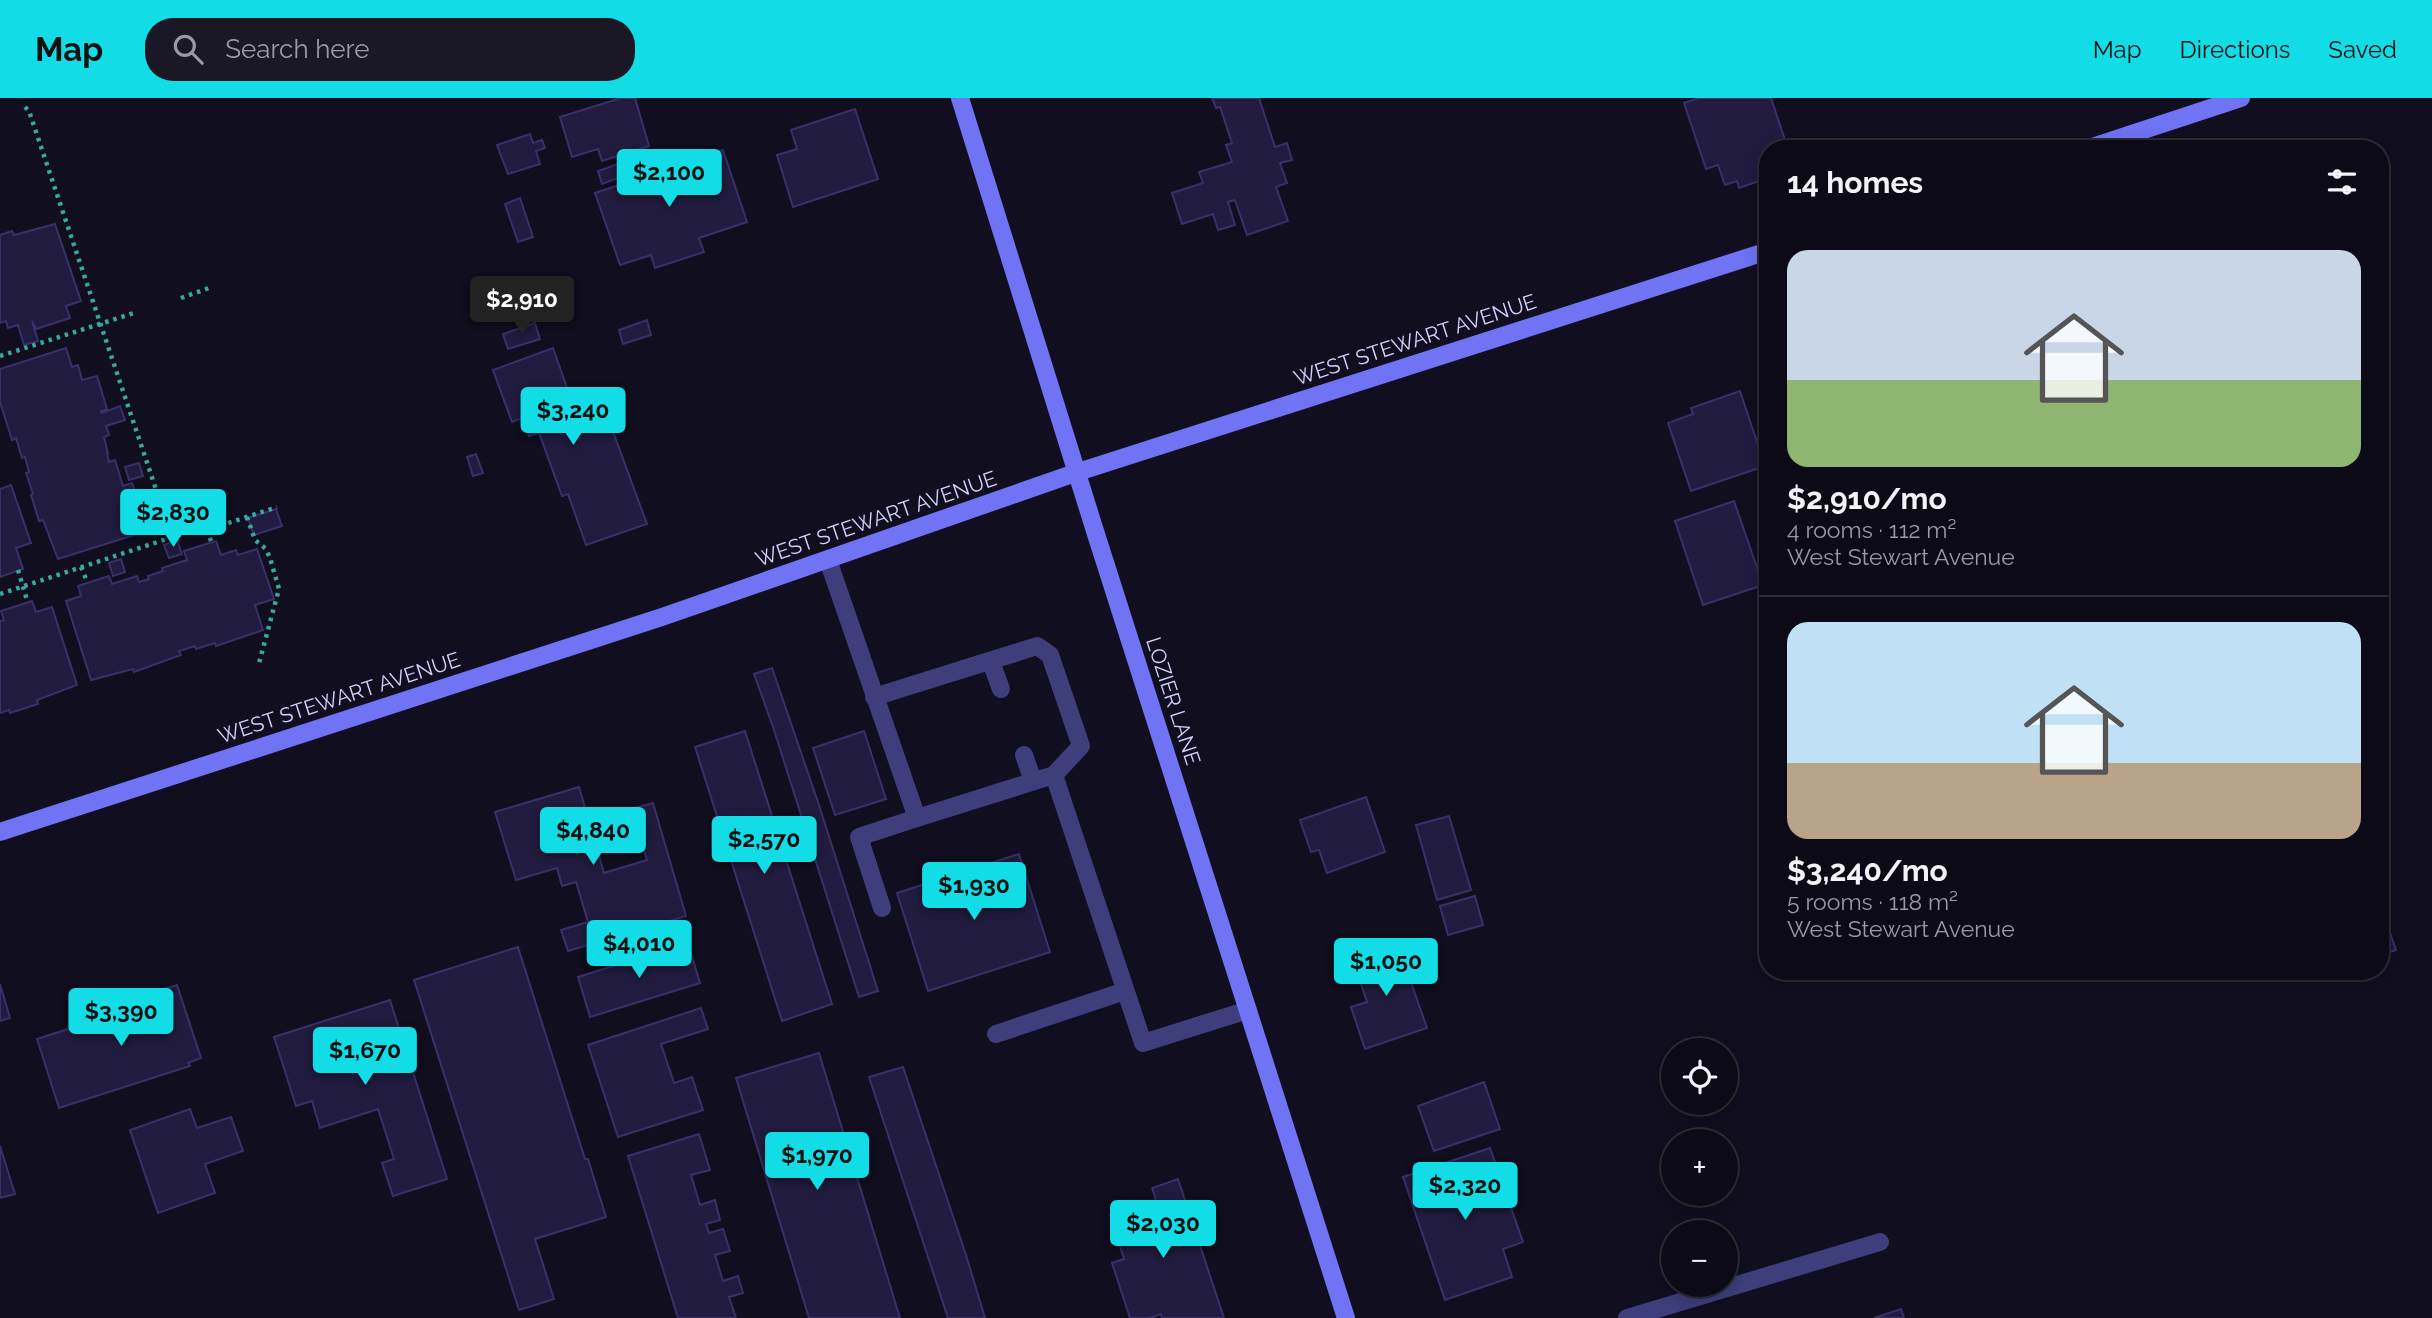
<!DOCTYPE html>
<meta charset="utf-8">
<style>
:root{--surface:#0c0a17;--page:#1a1824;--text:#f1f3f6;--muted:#9a9aa1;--line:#2c2b36;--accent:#12dce6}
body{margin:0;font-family:Raleway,sans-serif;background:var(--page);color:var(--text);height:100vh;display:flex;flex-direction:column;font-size:26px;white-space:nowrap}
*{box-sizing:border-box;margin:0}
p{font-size:23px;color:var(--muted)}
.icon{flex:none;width:38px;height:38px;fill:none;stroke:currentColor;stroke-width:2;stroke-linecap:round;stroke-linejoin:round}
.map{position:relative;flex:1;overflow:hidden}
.side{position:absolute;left:1759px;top:42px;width:630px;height:840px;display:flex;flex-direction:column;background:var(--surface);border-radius:28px;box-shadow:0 4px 18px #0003,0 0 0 2px var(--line)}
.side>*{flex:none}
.fabs{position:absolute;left:1661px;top:940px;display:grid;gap:14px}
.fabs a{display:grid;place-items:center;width:77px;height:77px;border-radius:50%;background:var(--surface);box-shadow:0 4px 18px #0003,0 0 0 2px var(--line);font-size:35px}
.price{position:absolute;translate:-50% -60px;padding:0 16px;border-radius:7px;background:var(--accent);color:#111;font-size:23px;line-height:46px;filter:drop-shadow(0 2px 4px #0008)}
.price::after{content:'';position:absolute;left:50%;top:42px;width:21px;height:16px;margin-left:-10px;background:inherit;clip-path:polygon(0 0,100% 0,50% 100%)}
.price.on{background:#222;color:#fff}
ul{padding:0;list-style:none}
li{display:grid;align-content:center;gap:14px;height:371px;padding:0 28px}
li+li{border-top:2px solid var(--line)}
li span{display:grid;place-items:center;height:217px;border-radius:21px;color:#555}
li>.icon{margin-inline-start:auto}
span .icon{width:126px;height:126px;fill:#fffc;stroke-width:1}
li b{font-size:30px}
h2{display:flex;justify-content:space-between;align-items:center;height:84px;padding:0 28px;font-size:30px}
header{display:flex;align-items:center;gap:42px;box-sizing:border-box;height:98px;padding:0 35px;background:var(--accent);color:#111}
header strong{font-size:33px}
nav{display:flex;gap:38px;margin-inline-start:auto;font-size:24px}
.search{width:490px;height:63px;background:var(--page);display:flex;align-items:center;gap:18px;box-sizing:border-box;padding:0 24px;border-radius:28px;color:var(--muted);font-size:26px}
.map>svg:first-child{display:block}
</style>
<header>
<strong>Map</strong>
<div class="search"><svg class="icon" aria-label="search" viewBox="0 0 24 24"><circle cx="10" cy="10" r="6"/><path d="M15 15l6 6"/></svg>Search here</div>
<nav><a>Map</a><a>Directions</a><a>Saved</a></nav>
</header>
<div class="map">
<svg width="2432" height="1220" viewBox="0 0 2432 1220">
<rect width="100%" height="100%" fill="#100e1f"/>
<!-- building -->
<g fill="#211c3f" stroke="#383069" stroke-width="2">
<path d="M621 0H635L649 48 602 63 598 51 572 59 560 19Z"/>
<path d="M1212 0H1259L1275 49 1287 45 1292 62 1280 65 1287 85 1276 89 1288 123 1247 137 1235 102 1228 104 1235 127 1218 132 1213 116 1182 126 1172 95 1203 85 1199 74 1232 64 1226 47 1232 45 1220 9 1216 10Z"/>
<path d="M1699 0H1771L1788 51H1768V80L1739 90 1737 83 1725 87 1718 67 1706 71 1684 5Z"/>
<path d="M855 11 878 81 793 109 777 57 797 51 791 32Z"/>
<path d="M530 36 533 45 542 42 545 50 536 53 540 66 508 76 497 47Z"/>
<path d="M723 52 747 124 699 140 704 154 655 170 651 157 620 167 595 95 622 86 620 79 602 86 598 73 632 61 637 77 631 79 632 82Z"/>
<path d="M520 100 533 139 518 144 505 106Z"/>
<path d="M55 126 81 203 66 208 70 220 36 231 32 223 38 243 24 247 18 227 8 230 6 223 0 225V137L12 133 14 137Z"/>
<path d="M647 222 651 237 623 246 619 232Z"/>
<path d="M535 225 540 241 508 251 503 236Z"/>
<path d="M66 250 72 269 78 267 82 282 97 278 107 311 101 313 102 315 120 308 125 322 106 328 109 337 104 339 108 355H107L109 364 115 362 123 388 132 385 143 417 132 421 137 436 58 461 43 422 39 423 31 397 33 396 26 375 29 374 25 359 22 360 16 340 12 342 0 304V271Z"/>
<path d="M553 250 577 318 595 311 603 333 612 331 647 426 586 447 568 396 562 398 539 335 529 338 522 320 512 324 493 272Z"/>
<path d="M1740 293 1765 368 1691 393 1668 325 1693 316 1691 310Z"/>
<path d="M476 356 483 375 473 378 467 359Z"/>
<path d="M139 365 143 378 129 382 125 369Z"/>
<path d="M11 387 31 445 16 450 23 471 0 479V391Z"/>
<path d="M1734 403 1763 487 1703 507 1675 423Z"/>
<path d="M276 411 282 428 254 437 248 420Z"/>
<path d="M177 442 182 456 169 460 164 447Z"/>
<path d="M216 443 221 457 236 452 238 457 257 451 274 501 255 507 263 532 216 548 215 545 196 551 195 548 179 553 181 557 134 574 133 571 91 582 66 503 81 498 78 488 109 478 112 486 137 478 139 484 149 481 148 478 163 473 162 470 187 462 184 453Z"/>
<path d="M121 461 125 474 113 478 109 465Z"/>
<path d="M32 503 36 514 52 509 77 587 37 602 38 606 10 615 9 612 0 615V523L4 522 1 513Z"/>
<path d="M772 570 819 707 878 893 859 899 773 629 754 576Z"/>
<path d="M745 633 832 906 782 923 695 649Z"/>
<path d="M864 633 886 701 835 717 813 650Z"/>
<path d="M579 689 604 775 647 762 632 711 653 705 686 818 568 853 561 832 588 824 576 784 562 788 557 770 516 782 495 714Z"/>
<path d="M1366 699 1385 754 1327 775 1319 752 1311 754 1300 722Z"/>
<path d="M1449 718 1471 792 1437 802 1416 727Z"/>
<path d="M1019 756 1050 854 928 893 897 795Z"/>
<path d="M1475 798 1483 827 1448 837 1440 808Z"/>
<path d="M2380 806 2396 852 2380 857Z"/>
<path d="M1397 844 1427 930 1365 951 1351 909 1367 904 1352 859Z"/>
<path d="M688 845 700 885 590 919 578 879Z"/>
<path d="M518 849 585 1061H588L606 1119 535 1141 554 1201 519 1212 414 882Z"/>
<path d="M2307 873H2332L2310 881Z"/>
<path d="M0 886 10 920 0 923Z"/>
<path d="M177 887 201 960 188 965 190 968 59 1010 37 941 127 912 124 904Z"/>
<path d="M390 902 447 1081 393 1098 382 1065 394 1061 378 1011 320 1030 312 1003 296 1008 274 939Z"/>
<path d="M701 910 708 931 661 946 674 985 692 979 703 1012 618 1039 588 947Z"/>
<path d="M819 955 900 1220H809L736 980Z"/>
<path d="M903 969 966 1157 985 1220H948L869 979Z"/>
<path d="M1484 984 1500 1031 1434 1053 1418 1008Z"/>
<path d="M190 1011 197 1030 231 1019 243 1053 205 1066 215 1095 158 1115 130 1032Z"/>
<path d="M699 1036 710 1072 691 1077 700 1107 715 1102 720 1122 706 1126 709 1135 723 1131 730 1153 715 1157 723 1183 738 1178 743 1195 729 1199 736 1220H678L628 1058Z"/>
<path d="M0 1048 15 1096 0 1100Z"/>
<path d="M1490 1050 1523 1144 1503 1151 1512 1179 1445 1202 1403 1079Z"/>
<path d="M1178 1081 1224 1220H1162L1161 1216 1150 1220H1130L1112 1165 1124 1161 1110 1117 1156 1102 1152 1090Z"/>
<path d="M1901 1211 1904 1220H1874Z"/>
</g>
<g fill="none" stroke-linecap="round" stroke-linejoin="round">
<!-- path -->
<g stroke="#37a89b" stroke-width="4.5" stroke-dasharray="3.5 5" stroke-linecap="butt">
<path d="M25 9 29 13 172 439"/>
<path d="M181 200 209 190"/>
<path d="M0 258 134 215"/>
<path d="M247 419 255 442 266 451 270 460 279 491 259 565"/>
<path d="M211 443 207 432 277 409"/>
<path d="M81 469 87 483"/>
<path d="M18 472 27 502"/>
<path d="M0 496 200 430 207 432"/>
</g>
<!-- service -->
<g stroke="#3d3e7b" stroke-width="18">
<path d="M828 462 917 720 1054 677 1143 945 1248 912"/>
<path d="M991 564 1001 591"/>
<path d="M874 599 1037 548 1050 557 1081 648 1054 677"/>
<path d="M1024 657 1033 683"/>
<path d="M882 810 859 739 923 718"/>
<path d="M996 936 1125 893"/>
</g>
<!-- minor -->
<path stroke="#3d3e7b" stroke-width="18" d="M1627 1220 1880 1144"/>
<!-- secondary -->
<g stroke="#6f73f4" stroke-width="18">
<path d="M960 0 1095 433 1346 1220"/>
<path d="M2086 51 2241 0"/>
<path d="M0 734 662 519 1078 374 1768 153"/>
</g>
</g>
<g text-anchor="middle" stroke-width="7" stroke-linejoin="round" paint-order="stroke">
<!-- street labels -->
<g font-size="21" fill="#d3d0fb" stroke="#100e1f">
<text transform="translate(1415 242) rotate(-18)" y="7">WEST STEWART AVENUE</text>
<text transform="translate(876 421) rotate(-19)" y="7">WEST STEWART AVENUE</text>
<text transform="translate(339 600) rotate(-18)" y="7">WEST STEWART AVENUE</text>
<text transform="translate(1173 603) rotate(72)" y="7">LOZIER LANE</text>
</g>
</g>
</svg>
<div class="fabs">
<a><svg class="icon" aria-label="locate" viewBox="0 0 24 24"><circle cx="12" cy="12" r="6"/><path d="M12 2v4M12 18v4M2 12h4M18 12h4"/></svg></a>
<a>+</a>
<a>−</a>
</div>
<b class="price" style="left:669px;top:111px">$2,100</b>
<b class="price on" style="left:522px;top:238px">$2,910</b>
<b class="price" style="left:573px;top:349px">$3,240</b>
<b class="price" style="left:173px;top:451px">$2,830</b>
<b class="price" style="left:593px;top:769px">$4,840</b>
<b class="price" style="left:764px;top:778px">$2,570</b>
<b class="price" style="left:974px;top:824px">$1,930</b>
<b class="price" style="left:639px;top:882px">$4,010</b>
<b class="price" style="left:1386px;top:900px">$1,050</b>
<b class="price" style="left:121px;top:950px">$3,390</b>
<b class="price" style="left:365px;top:989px">$1,670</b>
<b class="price" style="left:817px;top:1094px">$1,970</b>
<b class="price" style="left:1465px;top:1124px">$2,320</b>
<b class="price" style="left:1163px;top:1162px">$2,030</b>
<section class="side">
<h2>14 homes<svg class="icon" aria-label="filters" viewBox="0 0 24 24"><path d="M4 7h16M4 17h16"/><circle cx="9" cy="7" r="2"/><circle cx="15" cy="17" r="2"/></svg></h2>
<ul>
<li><span style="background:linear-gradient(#c9d6e8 60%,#8fb573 0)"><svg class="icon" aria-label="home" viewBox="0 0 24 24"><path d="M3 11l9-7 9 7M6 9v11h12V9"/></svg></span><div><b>$2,910/mo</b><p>4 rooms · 112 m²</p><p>West Stewart Avenue</p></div></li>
<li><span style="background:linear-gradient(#bfe0f5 65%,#b9a48a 0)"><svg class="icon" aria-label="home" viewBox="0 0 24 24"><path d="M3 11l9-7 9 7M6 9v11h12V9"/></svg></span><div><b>$3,240/mo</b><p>5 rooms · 118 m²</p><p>West Stewart Avenue</p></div></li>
</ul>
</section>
</div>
